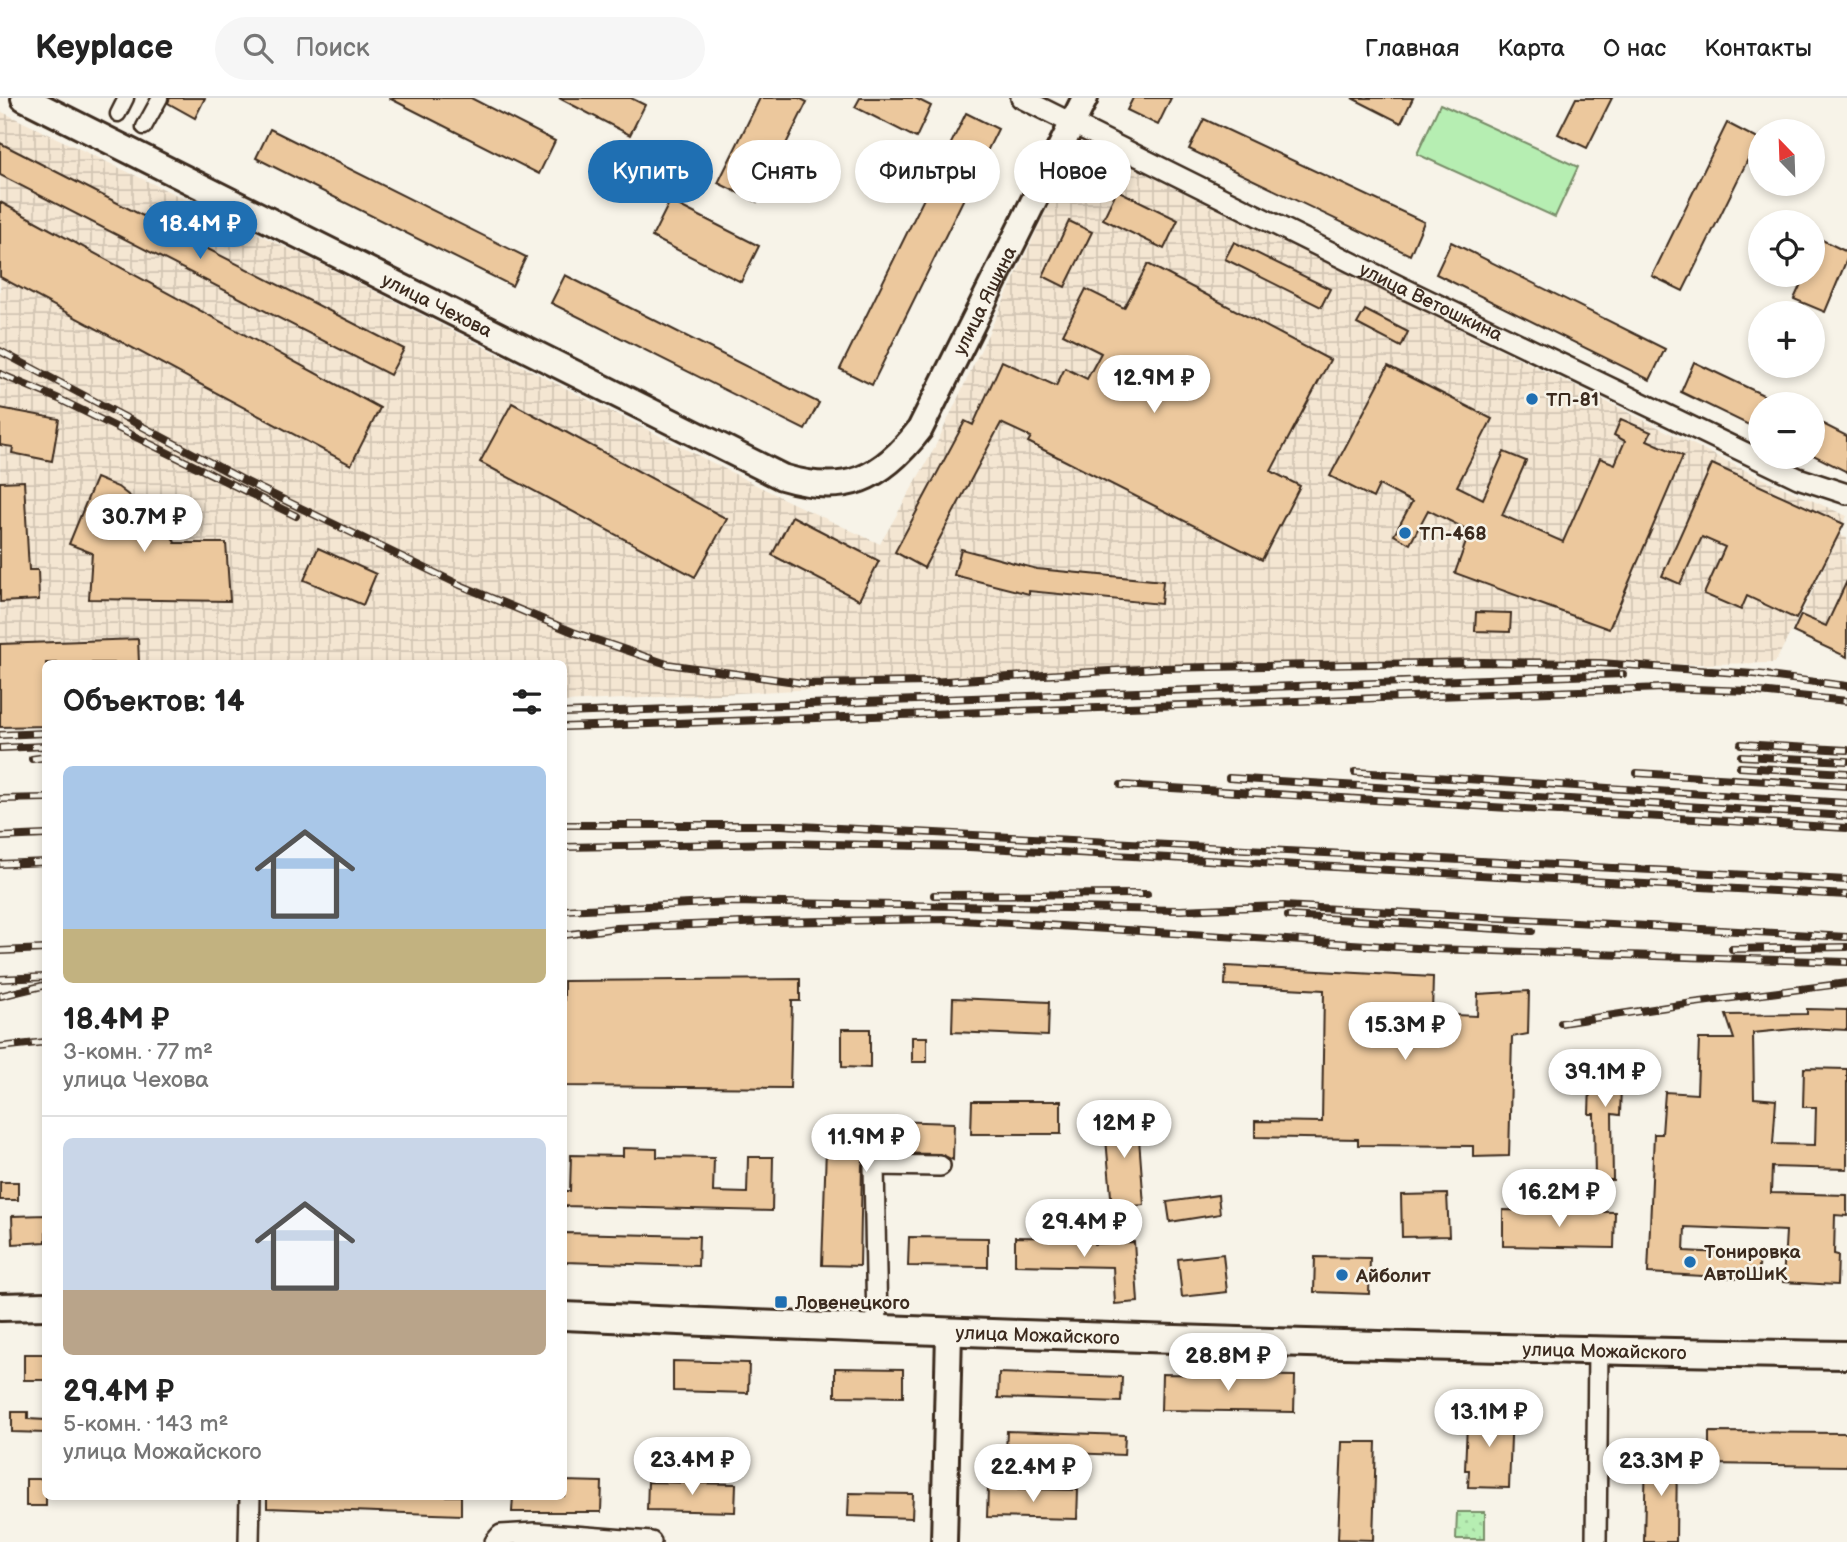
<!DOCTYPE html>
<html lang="ru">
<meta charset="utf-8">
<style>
:root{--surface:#fff;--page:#f6f6f6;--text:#222;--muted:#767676;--line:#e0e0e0;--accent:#1f6fb2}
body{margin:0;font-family:"Balsamiq Sans",sans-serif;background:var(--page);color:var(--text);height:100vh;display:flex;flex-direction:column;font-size:26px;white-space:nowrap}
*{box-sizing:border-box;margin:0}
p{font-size:23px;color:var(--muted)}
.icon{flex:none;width:38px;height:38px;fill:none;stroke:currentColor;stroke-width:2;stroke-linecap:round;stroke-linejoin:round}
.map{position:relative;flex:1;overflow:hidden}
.panel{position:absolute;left:42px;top:562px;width:525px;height:840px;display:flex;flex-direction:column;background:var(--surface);border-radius:10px;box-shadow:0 4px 10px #0003}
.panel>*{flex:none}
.hud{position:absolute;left:588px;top:42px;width:665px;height:63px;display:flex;gap:14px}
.needle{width:46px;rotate:337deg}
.fabs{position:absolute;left:1748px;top:21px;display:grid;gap:14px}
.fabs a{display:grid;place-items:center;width:77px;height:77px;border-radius:50%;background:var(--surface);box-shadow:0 4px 10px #0003;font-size:35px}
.price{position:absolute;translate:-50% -60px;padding:0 16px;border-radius:24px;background:#fff;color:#222;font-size:23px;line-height:46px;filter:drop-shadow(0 2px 4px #0008)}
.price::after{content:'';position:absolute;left:50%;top:42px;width:21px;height:16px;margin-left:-10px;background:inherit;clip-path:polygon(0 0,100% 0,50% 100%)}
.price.selected{background:var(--accent);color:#fff}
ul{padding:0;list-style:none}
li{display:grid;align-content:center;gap:14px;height:371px;padding:0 21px}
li+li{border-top:2px solid var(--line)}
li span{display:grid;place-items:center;height:217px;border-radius:10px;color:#555}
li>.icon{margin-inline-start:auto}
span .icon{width:126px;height:126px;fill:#fffc;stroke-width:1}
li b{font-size:30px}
h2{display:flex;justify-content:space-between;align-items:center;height:84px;padding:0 21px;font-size:30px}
.tag{padding:0 24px;border-radius:32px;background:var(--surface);box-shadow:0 4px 10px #0003;font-size:24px;line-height:63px}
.tag.selected{background:var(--accent);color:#fff}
header{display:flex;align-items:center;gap:42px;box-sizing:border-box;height:98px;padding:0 35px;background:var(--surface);border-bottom:2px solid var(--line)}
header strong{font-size:33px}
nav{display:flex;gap:38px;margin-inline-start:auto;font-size:24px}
.search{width:490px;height:63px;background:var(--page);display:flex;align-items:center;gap:18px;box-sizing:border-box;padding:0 24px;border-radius:38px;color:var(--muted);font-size:26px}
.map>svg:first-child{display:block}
</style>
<header>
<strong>Keyplace</strong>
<div class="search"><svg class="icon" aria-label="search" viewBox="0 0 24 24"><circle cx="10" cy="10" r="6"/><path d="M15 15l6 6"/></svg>Поиск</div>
<nav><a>Главная</a><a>Карта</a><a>О нас</a><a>Контакты</a></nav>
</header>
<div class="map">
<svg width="1847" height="1444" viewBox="0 0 1847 1444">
<defs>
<pattern id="industrial-grid" width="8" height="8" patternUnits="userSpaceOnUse" patternTransform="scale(1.75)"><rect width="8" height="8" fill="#f4e6d2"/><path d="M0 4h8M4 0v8" fill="none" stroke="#d2c5b4"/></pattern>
<pattern id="park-dots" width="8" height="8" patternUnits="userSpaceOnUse" patternTransform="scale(1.75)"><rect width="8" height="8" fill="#b6eeb2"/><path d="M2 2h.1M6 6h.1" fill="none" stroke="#9dcc99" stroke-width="1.8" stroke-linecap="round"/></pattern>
</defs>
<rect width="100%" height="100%" fill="#f7f3e8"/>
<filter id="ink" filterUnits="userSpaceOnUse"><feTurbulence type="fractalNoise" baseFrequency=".0143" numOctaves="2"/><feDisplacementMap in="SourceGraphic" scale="14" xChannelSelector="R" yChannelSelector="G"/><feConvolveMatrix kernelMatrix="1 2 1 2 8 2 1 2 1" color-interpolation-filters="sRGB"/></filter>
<g filter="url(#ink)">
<!-- industrial -->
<path fill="url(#industrial-grid)" d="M0 13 317 164 788 403 880 446 933 353 1079 43 1755 377 1847 418 1839 437 1847 440V559L1793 534 1837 443 1775 565 1168 573 564 604V565H46L45 628 0 629Z"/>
<!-- park -->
<path fill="url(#park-dots)" stroke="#788c68" stroke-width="2" d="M1457 1414H1485V1441H1456Z"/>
<!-- pitch -->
<path fill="#b6eeb2" stroke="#788c68" stroke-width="2" d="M1440 6 1578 69 1555 119 1417 56Z"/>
<!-- building -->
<g fill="#ecc89d" stroke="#3b2a1e" stroke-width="2">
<path d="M170 0H205L195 20 168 5Z"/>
<path d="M389 0H471L555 43 539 76Z"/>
<path d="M559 0H631L645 7 630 37Z"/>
<path d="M760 0H799L807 4 757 104 718 85Z"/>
<path d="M860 0H915L931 8 916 40 855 9Z"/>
<path d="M1133 0H1171L1158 27 1127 12Z"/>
<path d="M1352 0H1413L1401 25Z"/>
<path d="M1576 0H1612L1587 50 1558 36Z"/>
<path d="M966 15 998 31 872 287 840 271Z"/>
<path d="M1204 21 1424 124 1410 157 1189 51Z"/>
<path d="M1727 25 1758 41 1683 193 1652 178Z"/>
<path d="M270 31 526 159 512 188 256 60Z"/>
<path d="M0 45 404 251 390 277 0 77Z"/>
<path d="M1117 92 1178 122 1164 151 1103 121Z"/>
<path d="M670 103 759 148 741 184 652 139Z"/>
<path d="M0 104 380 310 351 367 0 179Z"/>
<path d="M1069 123 1092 134 1065 189 1043 178Z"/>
<path d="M1820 141 1847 154V161L1825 214 1794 201 1805 177H1813V158Z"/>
<path d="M1234 144 1330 191 1321 209 1225 161Z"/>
<path d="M1451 144 1665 251 1650 282 1436 176Z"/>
<path d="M1148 166 1330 262 1271 373 1300 388 1262 462 1028 344 1031 339 1001 325 924 470 895 454 965 323 973 327 1002 263 1056 288 1065 270 1087 281 1101 255 1063 236 1086 191 1124 210Z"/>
<path d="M565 177 819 305 805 332 551 205Z"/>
<path d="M1365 212 1408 234 1401 249 1357 226Z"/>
<path d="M1694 264 1782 306H1760V319L1755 330 1681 294Z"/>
<path d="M1388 268 1492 321 1457 388 1483 401 1504 354 1526 363 1502 417 1563 444 1600 360 1615 366 1625 343 1614 337 1621 321 1651 334 1647 342 1683 358 1609 531 1455 475 1470 433 1428 412 1410 446 1394 437 1412 404 1379 387 1373 400 1330 378Z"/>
<path d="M512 305 727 421 695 479 480 364Z"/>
<path d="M0 310 59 321 52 363 12 355 13 349 0 347Z"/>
<path d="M1813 321 1847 338V374L1813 357Z"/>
<path d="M1712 366 1844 426 1796 521 1747 498 1741 512 1704 496 1725 449 1702 439 1680 486 1662 478Z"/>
<path d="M96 380 118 389 137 404 161 437 170 434 175 445H226L230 503 89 501 92 455 69 446Z"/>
<path d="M24 383 29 472H38L39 502 0 504V384Z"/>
<path d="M792 418 879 463 859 502 772 457Z"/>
<path d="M318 450 376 476 363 507 304 482Z"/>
<path d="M961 451 1037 471 1163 483 1161 506 1029 493V496L954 477Z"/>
<path d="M1847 483V559L1793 534 1801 517 1826 528Z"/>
<path d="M1476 514 1511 515 1510 534 1475 533Z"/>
<path d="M138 541 139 565H46V628L0 629V546Z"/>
<path d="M1226 868 1433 879 1432 916 1477 918 1478 896 1529 893 1528 936 1512 939 1509 1058 1473 1059V1048L1358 1047V1041L1255 1039V1023L1322 1024 1324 892 1225 887Z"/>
<path d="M800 881V903H792L790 990 564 988V883Z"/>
<path d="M953 900 1049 904 1048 938 952 934Z"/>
<path d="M1807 911 1847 912V932L1804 930 1753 935 1754 1000 1776 1002 1773 1046 1815 1047 1816 1009H1803L1804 970 1847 971V1071L1772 1069 1771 1095 1847 1097V1118L1835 1117 1834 1156 1838 1157 1837 1187 1783 1184 1786 1133 1685 1129 1684 1153 1760 1157 1758 1181 1648 1175 1654 1036H1662L1665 994 1697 996 1699 941H1734L1726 917 1807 916Z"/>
<path d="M842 931H870V970L842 969Z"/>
<rect x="912" y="939" width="15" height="25"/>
<path d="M1591 956 1622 957 1620 1017 1612 1016 1613 1082H1595L1594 1016H1589Z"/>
<path d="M972 1003H1061V1036H971Z"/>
<path d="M1137 1014 1144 1107 1112 1110 1104 1017Z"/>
<path d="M827 1021 954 1025 953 1062 940 1056 874 1055 864 1059 862 1067 860 1168 822 1167Z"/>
<path d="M623 1050 657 1051V1059L714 1060 713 1094 747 1095 748 1059H773L772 1113 564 1108V1093H570L571 1057 623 1058Z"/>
<rect x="0" y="1084" width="18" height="18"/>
<path d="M1447 1096 1449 1138 1402 1139 1401 1097Z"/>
<path d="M1218 1097 1220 1116 1170 1124 1167 1104Z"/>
<path d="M1503 1112 1615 1114 1614 1150 1503 1148Z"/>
<path d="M46 1117V1144L13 1146 12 1118Z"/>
<path d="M564 1135 699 1138 698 1168 564 1164Z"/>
<path d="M909 1139 988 1140V1169L908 1168Z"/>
<path d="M1015 1139 1094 1140V1146L1134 1144 1138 1204 1115 1206 1113 1169 1015 1167Z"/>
<path d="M1223 1156 1227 1194 1182 1199 1178 1161Z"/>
<path d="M1315 1159 1370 1160 1369 1196 1314 1194Z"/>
<rect x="24" y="1256" width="22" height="26"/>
<path d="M673 1263 749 1265 748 1295 673 1293Z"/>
<path d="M835 1270 903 1271V1299L835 1298Z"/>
<path d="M999 1275 1122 1279 1121 1304 998 1300Z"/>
<path d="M1162 1276 1295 1278 1294 1314 1161 1312Z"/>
<path d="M1471 1312 1512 1313 1509 1390 1468 1389 1469 1372H1465L1467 1326H1471Z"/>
<path d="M12 1314H28V1321L46 1322V1335L12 1334Z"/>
<path d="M1007 1333 1125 1337 1124 1357 1006 1353Z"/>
<path d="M1709 1334 1847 1335V1368L1709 1366Z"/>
<path d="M1342 1344H1376L1373 1442 1338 1441Z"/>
<path d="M1646 1355 1677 1356 1676 1444H1644Z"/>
<rect x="26" y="1381" width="20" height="27"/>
<path d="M564 1383 602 1384 601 1414H512L513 1398H564Z"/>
<path d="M648 1384 736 1386 735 1414 647 1412Z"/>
<path d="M988 1390 1078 1392 1077 1421 987 1419Z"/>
<path d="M849 1395 913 1396 912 1420 848 1418Z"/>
<path d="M267 1398H461V1417L267 1410Z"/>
</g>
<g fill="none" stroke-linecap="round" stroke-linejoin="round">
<defs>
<g id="pedestrian">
<path d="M118 16 126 0"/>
<path d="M144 29 160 0"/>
</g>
<g id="minor">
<path id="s1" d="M1021 0 1401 189 1798 380 1847 396"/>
<path d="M877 1230 874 1067 940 1068"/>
<path d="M249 1444 250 1398"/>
<path d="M495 1444 501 1437 535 1435 651 1444"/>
<path d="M1596 1444 1598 1252"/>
</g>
<g id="tertiary">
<path id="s2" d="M24 0 782 379C845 398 881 382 920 331L1085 0"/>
<path d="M944 1444 949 1234"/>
</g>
<g id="secondary">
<path d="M0 1209 46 1208"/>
<path id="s3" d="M564 1218C991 1237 1419 1250 1847 1257"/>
</g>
</defs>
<!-- pedestrian casing -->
<use href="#pedestrian" stroke="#3b2a1e" stroke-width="19"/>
<!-- minor casing -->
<use href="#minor" stroke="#3b2a1e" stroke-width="24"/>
<!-- tertiary casing -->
<use href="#tertiary" stroke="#3b2a1e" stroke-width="30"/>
<!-- secondary casing -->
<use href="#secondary" stroke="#3b2a1e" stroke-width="32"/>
<!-- pedestrian -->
<use href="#pedestrian" stroke="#f7f3e8" stroke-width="14"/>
<!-- minor -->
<use href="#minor" stroke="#f7f3e8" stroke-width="19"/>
<!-- tertiary -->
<use href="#tertiary" stroke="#f7f3e8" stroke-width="24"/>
<!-- secondary -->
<use href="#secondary" stroke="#f7f3e8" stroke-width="26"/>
<defs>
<g id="rail">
<path d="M0 253 247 384 460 487 573 534 667 566 810 586 930 584 1158 570 1481 564 1600 565 1767 577"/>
<path d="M0 276 59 301 296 418"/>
<path d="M1760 577 1847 588"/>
<path d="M564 615 1623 576"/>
<path d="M564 629 1664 590 1750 593 1847 603"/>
<path d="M0 637 46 635"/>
<path d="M1741 646 1847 652"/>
<path d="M0 650 46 648"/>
<path d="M1741 658 1847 663"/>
<path d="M32 661 46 659"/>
<path d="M1740 669 1847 675"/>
<path d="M1355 674 1847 705"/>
<path d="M1637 675 1847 688"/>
<path d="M1229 680 1847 718"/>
<path d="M1121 687 1847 730"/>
<path d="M0 701 46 700"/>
<path d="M564 727H781L1847 782"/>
<path d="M0 739 46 737"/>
<path d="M564 749 781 745 969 749 1847 797"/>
<path d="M0 766 46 764"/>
<path d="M934 797 1147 796"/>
<path d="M564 812 732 804 1180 812 1283 808 1847 839"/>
<path d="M1288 818 1532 833"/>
<path d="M564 837 616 830 767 824 945 821 1433 851 1847 864"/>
<path d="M1732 851 1847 849"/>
<path d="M0 853 46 851"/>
<path d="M0 881 46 879"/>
<path d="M0 898 46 887"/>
<path d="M1561 925 1693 905 1847 885"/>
<path d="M0 949 46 944"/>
</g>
</defs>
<!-- rail casing -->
<use href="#rail" stroke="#3b2a1e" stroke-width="8"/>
<!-- rail -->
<use href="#rail" stroke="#f7f3e8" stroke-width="5" stroke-dasharray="16" stroke-linecap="butt"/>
</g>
</g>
<!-- markers -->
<g fill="#1f6fb2" stroke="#f7f3e8" stroke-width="2.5">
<circle cx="1532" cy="301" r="7"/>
<circle cx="1405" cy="435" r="7"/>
<circle cx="1690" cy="1164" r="7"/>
<circle cx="1342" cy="1177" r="7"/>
<rect x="774" y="1197" width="14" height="14" rx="3.5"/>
</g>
<g text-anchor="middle" stroke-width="5" stroke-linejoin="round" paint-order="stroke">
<!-- street labels -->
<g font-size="19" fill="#3b2a1e" stroke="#f7f3e8">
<text dy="7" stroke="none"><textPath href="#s2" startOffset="1150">улица Яшина</textPath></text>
<text dy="7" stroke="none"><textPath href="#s1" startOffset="458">улица Ветошкина</textPath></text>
<text dy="7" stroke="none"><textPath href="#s2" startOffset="462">улица Чехова</textPath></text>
<text dy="7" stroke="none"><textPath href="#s3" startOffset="474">улица Можайского</textPath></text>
<text dy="7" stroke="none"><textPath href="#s3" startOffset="1041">улица Можайского</textPath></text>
</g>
<!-- poi labels -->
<g font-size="19" font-weight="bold" fill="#3b2a1e" stroke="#f7f3e8" text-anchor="start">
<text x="1546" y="308">ТП-81</text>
<text x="1419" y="442">ТП-468</text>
<text x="1704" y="1160">Тонировка<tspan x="1704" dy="22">АвтоШиК</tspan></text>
<text x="1356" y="1184">Айболит</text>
<text x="795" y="1211">Ловенецкого</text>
</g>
</g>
</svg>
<div class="fabs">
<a><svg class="needle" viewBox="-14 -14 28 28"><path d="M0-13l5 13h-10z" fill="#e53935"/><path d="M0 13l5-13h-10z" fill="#767676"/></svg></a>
<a><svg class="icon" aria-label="locate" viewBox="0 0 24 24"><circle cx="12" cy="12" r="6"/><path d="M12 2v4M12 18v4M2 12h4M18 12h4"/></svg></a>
<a>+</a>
<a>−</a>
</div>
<b class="price selected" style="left:200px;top:163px">18.4M ₽</b>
<b class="price" style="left:1154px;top:317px">12.9M ₽</b>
<b class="price" style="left:144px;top:456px">30.7M ₽</b>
<b class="price" style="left:1405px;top:964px">15.3M ₽</b>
<b class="price" style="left:1605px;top:1011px">39.1M ₽</b>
<b class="price" style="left:1124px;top:1062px">12M ₽</b>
<b class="price" style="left:866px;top:1076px">11.9M ₽</b>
<b class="price" style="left:1559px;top:1131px">16.2M ₽</b>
<b class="price" style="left:1084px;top:1161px">29.4M ₽</b>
<b class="price" style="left:1228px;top:1295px">28.8M ₽</b>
<b class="price" style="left:1489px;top:1351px">13.1M ₽</b>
<b class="price" style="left:692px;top:1399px">23.4M ₽</b>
<b class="price" style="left:1661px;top:1400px">23.3M ₽</b>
<b class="price" style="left:1033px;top:1406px">22.4M ₽</b>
<div class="hud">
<a class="tag selected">Купить</a>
<a class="tag">Снять</a>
<a class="tag">Фильтры</a>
<a class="tag">Новое</a>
</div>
<section class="panel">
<h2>Объектов: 14<svg class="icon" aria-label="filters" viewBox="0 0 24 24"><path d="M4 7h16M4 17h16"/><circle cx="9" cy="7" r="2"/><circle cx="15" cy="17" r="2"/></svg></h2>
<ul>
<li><span style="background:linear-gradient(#a9c7e8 75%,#c2b280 0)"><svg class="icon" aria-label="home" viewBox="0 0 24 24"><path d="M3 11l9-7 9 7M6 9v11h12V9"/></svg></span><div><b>18.4M ₽</b><p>3-комн. · 77 m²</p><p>улица Чехова</p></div></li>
<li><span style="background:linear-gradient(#c9d6e8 70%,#b9a48a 0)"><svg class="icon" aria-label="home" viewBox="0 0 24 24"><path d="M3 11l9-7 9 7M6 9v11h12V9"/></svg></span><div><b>29.4M ₽</b><p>5-комн. · 143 m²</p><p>улица Можайского</p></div></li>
</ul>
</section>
</div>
